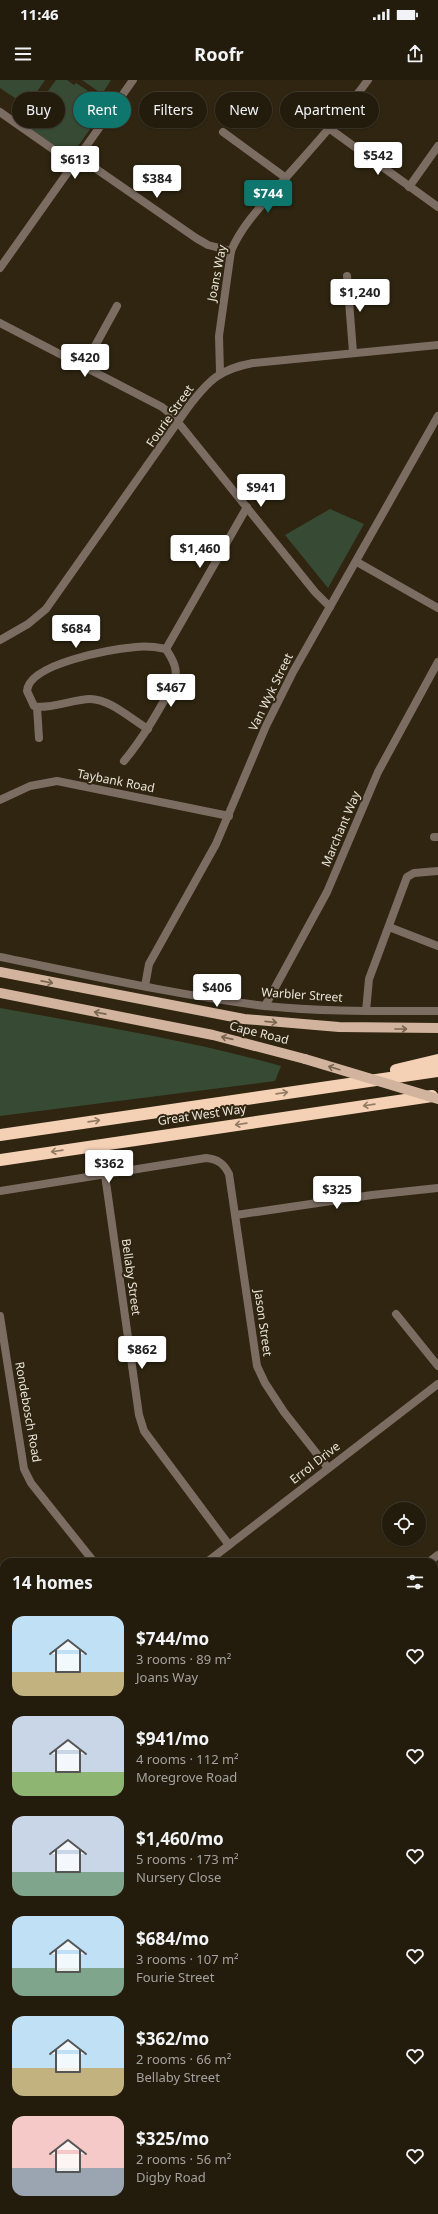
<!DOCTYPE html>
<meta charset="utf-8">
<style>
:root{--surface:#231c0d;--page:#2b2516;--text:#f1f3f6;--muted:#a3a19d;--line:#403a2e;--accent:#0f766e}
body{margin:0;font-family:"Noto Sans",sans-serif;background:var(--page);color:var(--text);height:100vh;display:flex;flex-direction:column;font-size:15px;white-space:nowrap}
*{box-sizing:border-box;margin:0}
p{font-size:13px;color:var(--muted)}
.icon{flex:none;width:22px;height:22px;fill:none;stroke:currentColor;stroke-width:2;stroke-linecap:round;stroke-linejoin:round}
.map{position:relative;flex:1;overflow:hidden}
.side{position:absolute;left:0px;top:1478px;width:438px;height:656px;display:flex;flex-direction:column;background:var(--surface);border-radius:12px 12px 0 0;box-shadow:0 1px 3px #0004,0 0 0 1px var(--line)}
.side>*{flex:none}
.top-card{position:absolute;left:12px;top:12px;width:414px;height:36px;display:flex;gap:8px}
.fabs{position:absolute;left:382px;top:1422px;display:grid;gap:8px}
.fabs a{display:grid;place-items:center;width:44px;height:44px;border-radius:50%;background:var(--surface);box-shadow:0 1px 3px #0004,0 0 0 1px var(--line);font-size:20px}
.price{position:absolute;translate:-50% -34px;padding:0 9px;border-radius:4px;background:#fff;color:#222;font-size:13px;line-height:26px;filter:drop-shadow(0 1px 2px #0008)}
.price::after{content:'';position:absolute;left:50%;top:24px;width:12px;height:9px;margin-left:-6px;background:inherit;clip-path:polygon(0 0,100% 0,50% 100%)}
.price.selected{background:var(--accent);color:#fff}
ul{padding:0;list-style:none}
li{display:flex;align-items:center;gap:12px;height:100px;padding:0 12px}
li span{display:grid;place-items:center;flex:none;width:112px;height:80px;border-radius:12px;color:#555}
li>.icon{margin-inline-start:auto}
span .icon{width:48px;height:48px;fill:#fffc;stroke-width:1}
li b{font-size:17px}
h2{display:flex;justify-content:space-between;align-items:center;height:48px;padding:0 12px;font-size:17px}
.chip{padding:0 14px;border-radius:18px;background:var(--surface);box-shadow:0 1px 3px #0004,0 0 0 1px var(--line);font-size:14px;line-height:36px}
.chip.selected{background:var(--accent);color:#fff}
.status{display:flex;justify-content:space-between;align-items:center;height:28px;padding:0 20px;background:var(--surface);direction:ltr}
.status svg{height:11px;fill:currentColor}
header{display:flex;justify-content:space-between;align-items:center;height:52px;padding:0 12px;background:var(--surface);font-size:18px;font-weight:700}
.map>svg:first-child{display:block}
</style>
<div class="status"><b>11:46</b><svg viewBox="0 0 49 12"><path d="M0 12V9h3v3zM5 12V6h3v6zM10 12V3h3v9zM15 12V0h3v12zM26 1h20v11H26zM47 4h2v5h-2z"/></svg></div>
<header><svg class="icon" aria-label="menu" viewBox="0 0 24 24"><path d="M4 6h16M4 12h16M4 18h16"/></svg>Roofr<svg class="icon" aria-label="share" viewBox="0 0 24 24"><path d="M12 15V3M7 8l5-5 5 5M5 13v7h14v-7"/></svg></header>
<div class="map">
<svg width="438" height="2134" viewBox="0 0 438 2134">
<rect width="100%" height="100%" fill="#2f2511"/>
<!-- green -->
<g fill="#374b34">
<path d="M0 0H45L27 26 0 8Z"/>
<path d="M56 0H67L74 5 76 3 108 24 78 66 71 71 61 70 24 44Z"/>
<path d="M82 0H111L102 14Z"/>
<path d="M330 429 364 444 328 508 285 455Z"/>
<path d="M0 928C94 945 189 960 281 986L275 1001 0 1036Z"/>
<path d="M0 1584 4 1589V1632L0 1635Z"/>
</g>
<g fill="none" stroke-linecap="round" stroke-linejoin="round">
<!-- street -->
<g stroke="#7c6d63" stroke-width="8">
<path d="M0 32 74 84"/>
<path d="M330 49 438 127"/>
<path d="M223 52 286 98"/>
<path d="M79 77 196 158 208 165 231 171"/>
<path d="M409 107 438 66"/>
<path d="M0 188 133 0"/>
<path d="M347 196 353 272"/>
<path d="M0 243 162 327 173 336 315 512 330 527"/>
<path d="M84 286 117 226"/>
<path d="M220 293 219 256 231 171C242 145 263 124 281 103 311 69 341 37 368 0"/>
<path d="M357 482 438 528"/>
<path d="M0 560 28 544 46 529 189 326C209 300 220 289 253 283L438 265"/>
<path d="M166 569 247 427"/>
<path d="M37 627 39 658"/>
<path d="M124 681C144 657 159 630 174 603 179 590 173 580 166 569 156 567 146 566 136 567 113 569 29 583 27 611L34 626C46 630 75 619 90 619 110 619 131 639 148 649"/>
<path d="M0 720 30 706 57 701 229 736"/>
<path d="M434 757H438"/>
<path d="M389 847 438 866"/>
<path d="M0 877C88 895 176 915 265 926 323 932 381 931 438 931"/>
<path d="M145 906 149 884 216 764 266 646 293 592 438 336"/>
<path d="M265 926 327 812 378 692 438 582"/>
<path d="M366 931 369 899 407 797 414 793 438 791"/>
<path d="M105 1095 139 1335 144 1351 229 1465"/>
<path d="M0 1111 206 1078C218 1079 224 1084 229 1094L257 1286 265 1303 284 1332 328 1388"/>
<path d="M236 1135 372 1115 438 1108"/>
<path d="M396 1234 438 1286"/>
<path d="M0 1236 24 1389 31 1403 94 1482"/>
<path d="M207 1482 438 1304"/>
<path d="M429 1482 438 1475"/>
<path d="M0 1579 4 1584"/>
<path d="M0 1646 4 1643"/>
<path d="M434 1658 438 1664"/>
<path d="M434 1854H438"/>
<path d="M434 1987 438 2044"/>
<path d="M0 2082H4"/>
<path d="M89 2130 96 2134"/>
<path d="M400 2130V2134"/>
</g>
<!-- secondary -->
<g stroke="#ac9584" stroke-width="8">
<path d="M434 1517 438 1514"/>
<path d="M0 1845 4 1842"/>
</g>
<!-- primary -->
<g stroke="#d2b49e" stroke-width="10">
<path d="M0 892 244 939 339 947 438 948"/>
<path d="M0 913 213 955 305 979"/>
</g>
<!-- highway -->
<g stroke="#f4d0b5" stroke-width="12">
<path d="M396 990 438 980"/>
<path d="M0 1055 438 991"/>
<path d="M0 1080 432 1016"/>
</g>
<!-- primary-bridge -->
<path stroke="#d2b49e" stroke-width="10" d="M305 979 438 1019"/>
</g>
<!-- one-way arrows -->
<defs><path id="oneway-shaft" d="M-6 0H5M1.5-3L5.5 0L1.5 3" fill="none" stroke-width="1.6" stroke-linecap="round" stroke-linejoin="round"/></defs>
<g stroke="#786550">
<use href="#oneway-shaft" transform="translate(47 902) rotate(11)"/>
<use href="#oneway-shaft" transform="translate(100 933) rotate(-169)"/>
<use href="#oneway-shaft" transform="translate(271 942) rotate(6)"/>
<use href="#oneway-shaft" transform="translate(401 949)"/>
<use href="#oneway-shaft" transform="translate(227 958) rotate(-167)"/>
<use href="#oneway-shaft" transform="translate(334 988) rotate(-163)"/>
</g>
<g stroke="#927a63">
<use href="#oneway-shaft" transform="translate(282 1013) rotate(-8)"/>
<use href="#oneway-shaft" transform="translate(369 1025) rotate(172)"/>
<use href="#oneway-shaft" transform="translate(94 1041) rotate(-8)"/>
<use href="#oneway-shaft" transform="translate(241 1044) rotate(172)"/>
<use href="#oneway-shaft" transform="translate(57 1071) rotate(172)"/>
</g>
<g text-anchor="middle" stroke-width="4" stroke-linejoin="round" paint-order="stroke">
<!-- street labels -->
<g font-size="12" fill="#ebe4d8" stroke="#2f2511">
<text transform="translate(217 193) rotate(-79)" y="4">Joans Way</text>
<text transform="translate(170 336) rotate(-55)" y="4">Fourie Street</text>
<text transform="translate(271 612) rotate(-64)" y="4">Van Wyk Street</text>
<text transform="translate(116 701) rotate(11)" y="4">Taybank Road</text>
<text transform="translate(341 749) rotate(-67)" y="4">Marchant Way</text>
<text transform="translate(302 915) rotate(4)" y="4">Warbler Street</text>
<text transform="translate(259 953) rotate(14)" y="4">Cape Road</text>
<text transform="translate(202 1035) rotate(-8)" y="4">Great West Way</text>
<text transform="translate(131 1197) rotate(82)" y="4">Bellaby Street</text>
<text transform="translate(263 1243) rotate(82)" y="4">Jason Street</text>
<text transform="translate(28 1332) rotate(80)" y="4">Rondebosch Road</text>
<text transform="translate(315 1383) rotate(-38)" y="4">Errol Drive</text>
</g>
</g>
</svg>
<div class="fabs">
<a><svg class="icon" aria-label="locate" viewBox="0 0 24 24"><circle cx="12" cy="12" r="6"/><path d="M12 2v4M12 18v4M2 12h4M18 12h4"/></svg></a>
</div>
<b class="price" style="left:378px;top:96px">$542</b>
<b class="price" style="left:75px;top:100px">$613</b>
<b class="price" style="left:157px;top:119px">$384</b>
<b class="price selected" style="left:268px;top:134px">$744</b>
<b class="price" style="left:360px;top:233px">$1,240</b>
<b class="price" style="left:85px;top:298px">$420</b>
<b class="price" style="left:261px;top:428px">$941</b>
<b class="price" style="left:200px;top:489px">$1,460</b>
<b class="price" style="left:76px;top:569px">$684</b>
<b class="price" style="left:171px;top:628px">$467</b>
<b class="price" style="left:217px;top:928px">$406</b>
<b class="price" style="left:109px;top:1104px">$362</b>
<b class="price" style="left:337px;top:1130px">$325</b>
<b class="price" style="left:142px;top:1290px">$862</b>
<div class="top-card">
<a class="chip">Buy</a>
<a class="chip selected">Rent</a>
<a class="chip">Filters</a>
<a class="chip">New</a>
<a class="chip">Apartment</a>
</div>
<section class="side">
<h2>14 homes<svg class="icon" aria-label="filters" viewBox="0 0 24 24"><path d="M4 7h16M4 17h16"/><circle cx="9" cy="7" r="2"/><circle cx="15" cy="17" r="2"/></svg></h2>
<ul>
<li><span style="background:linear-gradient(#bfe0f5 70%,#c2b280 0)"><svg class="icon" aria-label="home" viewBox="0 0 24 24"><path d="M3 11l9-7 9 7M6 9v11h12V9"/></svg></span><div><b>$744/mo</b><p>3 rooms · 89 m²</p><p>Joans Way</p></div><svg class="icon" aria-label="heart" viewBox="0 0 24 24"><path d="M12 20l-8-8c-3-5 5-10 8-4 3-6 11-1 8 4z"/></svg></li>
<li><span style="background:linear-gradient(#c9d6e8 70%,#8fb573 0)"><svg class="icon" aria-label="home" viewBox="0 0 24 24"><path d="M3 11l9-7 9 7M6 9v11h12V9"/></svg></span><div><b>$941/mo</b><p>4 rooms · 112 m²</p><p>Moregrove Road</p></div><svg class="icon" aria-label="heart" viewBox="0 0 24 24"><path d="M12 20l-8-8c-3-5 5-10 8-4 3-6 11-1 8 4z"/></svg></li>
<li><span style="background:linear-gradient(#c9d6e8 70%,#7fa58c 0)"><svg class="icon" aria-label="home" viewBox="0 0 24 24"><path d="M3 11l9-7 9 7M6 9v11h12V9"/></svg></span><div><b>$1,460/mo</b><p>5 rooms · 173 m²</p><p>Nursery Close</p></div><svg class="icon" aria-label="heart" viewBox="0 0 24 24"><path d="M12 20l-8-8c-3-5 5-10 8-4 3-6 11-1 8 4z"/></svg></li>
<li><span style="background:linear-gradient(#bfe0f5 65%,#7fa58c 0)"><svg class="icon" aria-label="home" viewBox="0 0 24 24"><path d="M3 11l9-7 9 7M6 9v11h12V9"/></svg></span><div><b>$684/mo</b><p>3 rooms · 107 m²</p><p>Fourie Street</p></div><svg class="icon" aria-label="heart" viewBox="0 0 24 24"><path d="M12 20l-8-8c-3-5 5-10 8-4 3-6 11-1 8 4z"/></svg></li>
<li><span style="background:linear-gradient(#bfe0f5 65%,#c2b280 0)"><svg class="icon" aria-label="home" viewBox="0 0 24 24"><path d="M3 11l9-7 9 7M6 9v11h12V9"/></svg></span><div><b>$362/mo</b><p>2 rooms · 66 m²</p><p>Bellaby Street</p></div><svg class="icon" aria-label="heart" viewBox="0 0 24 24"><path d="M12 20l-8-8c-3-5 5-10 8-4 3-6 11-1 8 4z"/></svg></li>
<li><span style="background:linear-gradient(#f6c9c9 65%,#9aa5b1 0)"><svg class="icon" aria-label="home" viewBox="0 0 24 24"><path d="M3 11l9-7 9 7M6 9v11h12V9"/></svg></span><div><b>$325/mo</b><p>2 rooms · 56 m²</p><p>Digby Road</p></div><svg class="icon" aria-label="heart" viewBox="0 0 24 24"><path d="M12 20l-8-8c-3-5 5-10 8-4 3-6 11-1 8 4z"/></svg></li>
</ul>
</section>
</div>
